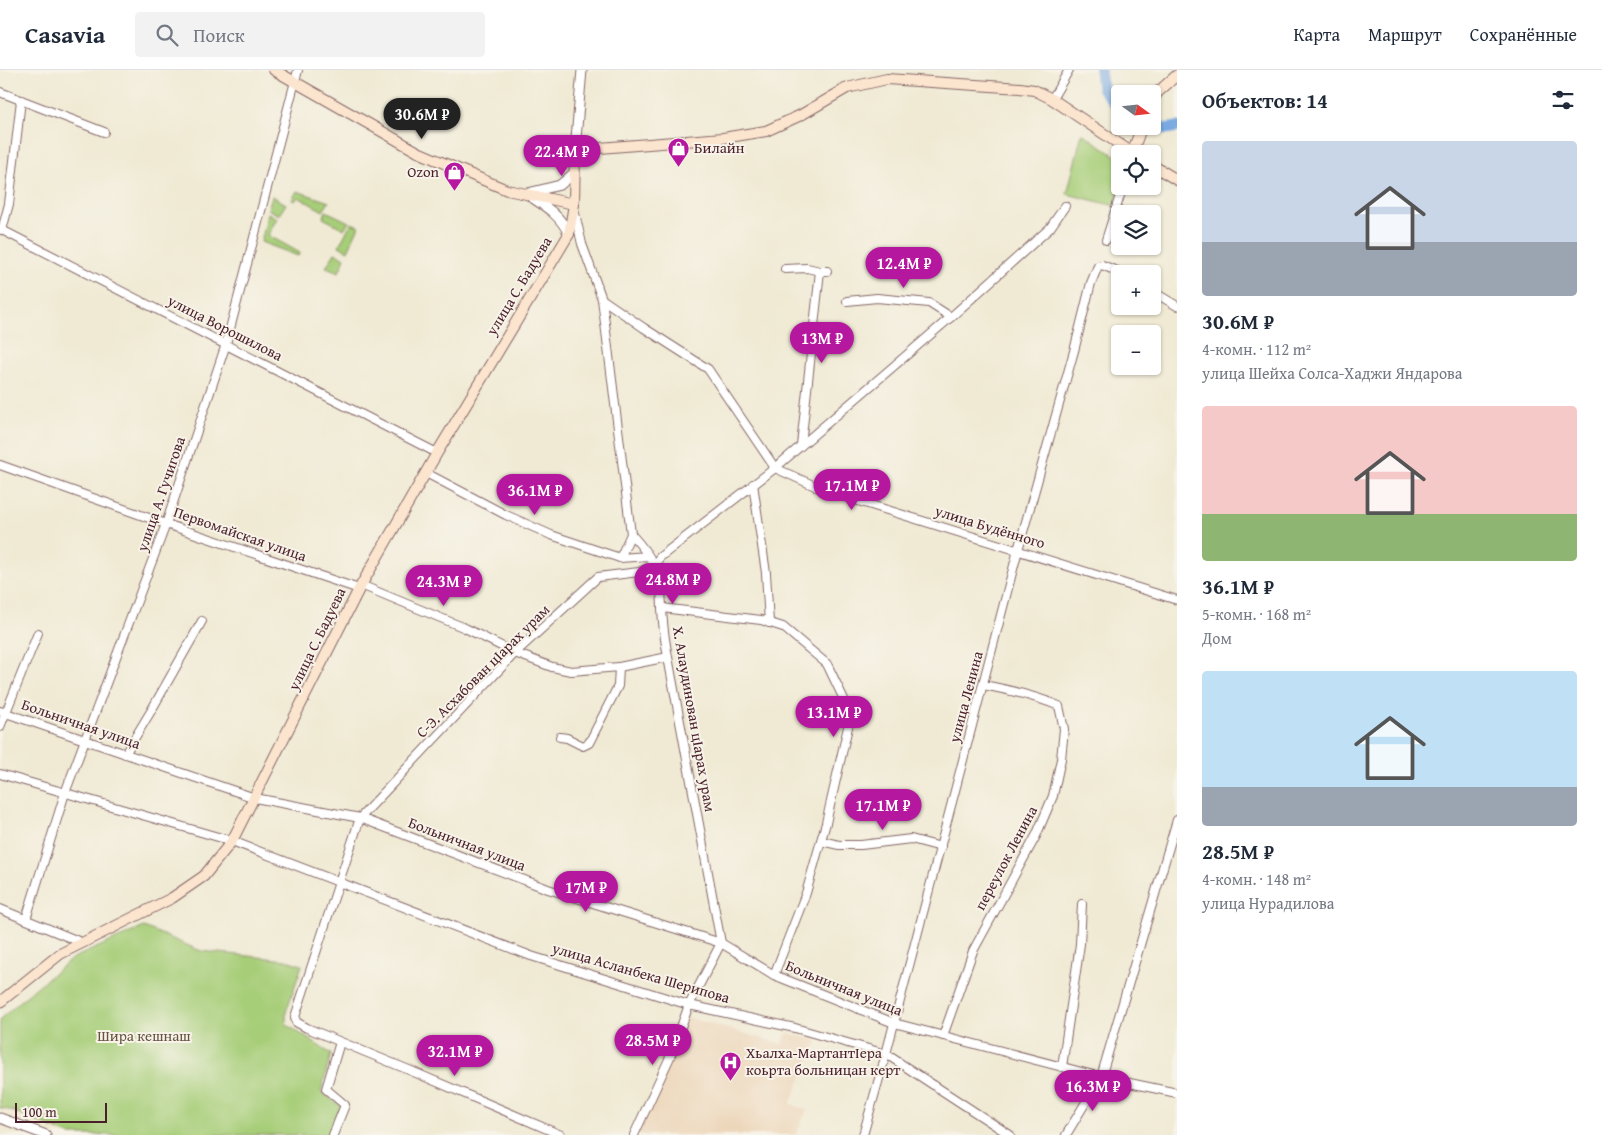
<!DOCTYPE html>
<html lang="ru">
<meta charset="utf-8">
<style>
:root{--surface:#fff;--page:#f2f2f3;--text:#1f2937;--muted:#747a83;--line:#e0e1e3;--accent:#b5179e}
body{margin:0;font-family:"Gentium Book Plus",serif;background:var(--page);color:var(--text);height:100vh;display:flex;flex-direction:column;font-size:19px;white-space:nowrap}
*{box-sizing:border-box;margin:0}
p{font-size:16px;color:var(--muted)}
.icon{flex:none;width:28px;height:28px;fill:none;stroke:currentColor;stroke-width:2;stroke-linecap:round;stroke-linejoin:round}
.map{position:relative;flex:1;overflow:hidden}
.drawer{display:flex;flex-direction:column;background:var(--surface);width:425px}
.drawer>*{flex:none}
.needle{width:32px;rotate:105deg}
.buttons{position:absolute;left:1111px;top:15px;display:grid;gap:10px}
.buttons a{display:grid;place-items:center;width:50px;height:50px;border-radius:5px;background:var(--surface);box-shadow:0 1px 4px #0004;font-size:25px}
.scale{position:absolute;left:15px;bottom:12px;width:92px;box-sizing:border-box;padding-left:5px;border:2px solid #4a1f2b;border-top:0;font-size:14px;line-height:18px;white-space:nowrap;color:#4a1f2b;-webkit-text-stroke:4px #f7f3e8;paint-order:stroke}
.price{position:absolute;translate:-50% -42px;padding:0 11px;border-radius:18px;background:var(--accent);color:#fff;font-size:16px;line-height:32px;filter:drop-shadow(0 1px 2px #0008)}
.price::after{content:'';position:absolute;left:50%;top:30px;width:15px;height:11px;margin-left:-8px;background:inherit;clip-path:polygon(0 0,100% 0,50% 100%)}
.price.active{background:#222;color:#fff}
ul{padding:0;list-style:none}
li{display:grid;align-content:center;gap:10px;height:265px;padding:0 25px}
li span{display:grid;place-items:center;height:155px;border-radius:5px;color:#555}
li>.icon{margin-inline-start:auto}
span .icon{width:90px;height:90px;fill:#fffc;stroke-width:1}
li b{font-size:21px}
h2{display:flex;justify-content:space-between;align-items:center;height:60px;padding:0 25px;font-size:21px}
header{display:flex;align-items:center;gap:30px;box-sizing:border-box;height:70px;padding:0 25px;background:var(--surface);border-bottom:1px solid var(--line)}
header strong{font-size:24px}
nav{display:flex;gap:28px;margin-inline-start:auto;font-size:18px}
.search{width:350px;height:45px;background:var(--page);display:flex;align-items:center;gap:12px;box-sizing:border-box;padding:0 18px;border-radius:5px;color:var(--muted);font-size:19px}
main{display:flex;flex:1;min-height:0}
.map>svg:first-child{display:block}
</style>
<header>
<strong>Casavia</strong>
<div class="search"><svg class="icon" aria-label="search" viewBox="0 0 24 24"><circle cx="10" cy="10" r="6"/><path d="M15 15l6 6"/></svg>Поиск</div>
<nav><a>Карта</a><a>Маршрут</a><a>Сохранённые</a></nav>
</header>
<main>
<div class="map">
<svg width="1177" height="1065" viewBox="0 0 1177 1065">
<rect width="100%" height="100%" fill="#f7f3e8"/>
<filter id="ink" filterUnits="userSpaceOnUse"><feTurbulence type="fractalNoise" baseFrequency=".02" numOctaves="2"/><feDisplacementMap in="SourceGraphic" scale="10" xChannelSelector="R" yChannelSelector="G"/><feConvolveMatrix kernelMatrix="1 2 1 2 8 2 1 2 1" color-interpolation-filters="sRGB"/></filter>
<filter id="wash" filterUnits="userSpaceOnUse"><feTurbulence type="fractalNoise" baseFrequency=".0096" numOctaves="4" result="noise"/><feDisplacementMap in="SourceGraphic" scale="20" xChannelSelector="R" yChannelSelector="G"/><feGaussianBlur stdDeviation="1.12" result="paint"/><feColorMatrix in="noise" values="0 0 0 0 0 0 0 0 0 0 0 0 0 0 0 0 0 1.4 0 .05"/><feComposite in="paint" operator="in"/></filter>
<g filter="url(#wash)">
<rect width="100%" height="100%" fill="#f0ead4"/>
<!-- built -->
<path fill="#edd7bb" d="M686 947 782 974 787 963 818 970 790 1034 807 1040 796 1065H635Z"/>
<!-- green -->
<g fill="#a6cd77" stroke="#787651">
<path d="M1082 63 1120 89V116L1115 136 1067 124Z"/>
<path d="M297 121 329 132 323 141 298 127 295 131 292 130Z"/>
<path d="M272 126 286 134 279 145 268 139Z"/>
<path d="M326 141 349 152 344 159 323 148Z"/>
<path d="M268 143 277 148 268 165 300 183 298 186 261 172Z"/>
<path d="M351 153 359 156 348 181 339 176Z"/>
<path d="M335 183 345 188 339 202 326 197Z"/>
<path d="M144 857 201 881 286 890 302 895 286 942V954L331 984 321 1022 341 1036 328 1065H69L9 1040 0 1038V949L38 916 73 888Z"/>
</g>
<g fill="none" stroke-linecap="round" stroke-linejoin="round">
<!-- river -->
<g stroke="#76a7e1" stroke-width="11">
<path d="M1100 0 1102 18 1120 40"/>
<path d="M1152 54 1166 59 1177 57"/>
</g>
</g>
</g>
<g filter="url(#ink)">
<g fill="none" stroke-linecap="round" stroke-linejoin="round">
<defs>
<g id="minor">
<path d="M0 22 104 62"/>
<path d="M1052 29 1069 0"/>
<path d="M574 139 582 174 602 229 631 464C640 474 648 483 654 495 663 512 661 534 663 552 664 564 666 576 668 587L721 873 689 935 670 987 634 1065"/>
<path d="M0 159 437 383"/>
<path d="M2 160 9 134 21 30"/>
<path d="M1106 170 1123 116"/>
<path d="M785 199 807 198 820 201"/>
<path d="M1152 221 1177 236"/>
<path d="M602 229 644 258 708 299 775 398 826 421 1177 530"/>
<path d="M847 231 877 228 929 233 951 247"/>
<path d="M801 375 820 201H827"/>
<path d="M0 395 166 454 359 519"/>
<path d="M426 403 506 445 551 465 620 488 648 486"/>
<path d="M753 414 766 503 769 553"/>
<path d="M620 488 631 464"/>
<path d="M361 515 465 558 515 583 552 597 571 601 619 597 668 587"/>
<path d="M662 538 761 550 783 557 827 594 851 644 826 753 806 823 774 905"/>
<path d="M0 641 255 728 360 748 548 819 721 873 774 905 894 953 1101 1007 1177 1023"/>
<path d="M0 657 38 563"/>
<path d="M560 667 567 668 583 676 589 673 618 616 619 597"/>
<path d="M125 684 151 641 202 551"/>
<path d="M0 704 232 771 531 886 689 935 795 958 886 984 1010 1065"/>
<path d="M821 771 839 775H861L911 769 941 777"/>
<path d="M0 839 83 873"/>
<path d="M26 849 65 723 166 454 226 274 298 0"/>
<path d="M943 966 973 881 1036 766 1053 726 1061 689 1064 659 1059 636C1035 626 1010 620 983 615"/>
<path d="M1062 997 1080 874 1082 834"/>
<path d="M333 1065 345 1035 326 1019 340 972"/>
<path d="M561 1065 409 1000 307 958 296 952 295 947 360 748 515 583 598 507 639 502 654 495 660 487 775 398 951 247 1050 158 1065 136"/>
<path d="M863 1065 886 984 1018 480 1074 281 1091 213 1098 196 1102 195 1124 204"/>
<path d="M1066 1065 1101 1007 1177 750"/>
</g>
<g id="tertiary">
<path d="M575 80 582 0"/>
<path d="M528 123 560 115 574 103"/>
<path d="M528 125C546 137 559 144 569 164"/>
<path d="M0 1048 46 1065"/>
</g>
<g id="secondary">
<path d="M274 0 418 82 507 120 574 134"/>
<path d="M1152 31 1158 22 1177 5"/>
<path d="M1132 83 1142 56"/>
<path d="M1152 95 1177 110"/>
<path d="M0 932 60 884 172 828 204 806 232 771 359 519 437 383 569 164 574 134 575 80 723 68 766 61 801 45 847 18 887 9 1020 18 1034 20 1052 29 1134 84"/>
</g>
</defs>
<!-- minor casing -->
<use href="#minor" stroke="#846666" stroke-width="10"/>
<!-- tertiary casing -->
<use href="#tertiary" stroke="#846666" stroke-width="11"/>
<!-- secondary casing -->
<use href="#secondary" stroke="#846666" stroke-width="12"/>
<!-- minor -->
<use href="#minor" stroke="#fff" stroke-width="8"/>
<!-- tertiary -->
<use href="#tertiary" stroke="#fff" stroke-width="9"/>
<!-- secondary -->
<use href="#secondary" stroke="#fce5cf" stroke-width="10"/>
</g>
</g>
<!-- icons -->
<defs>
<symbol id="shop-pin" viewBox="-11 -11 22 30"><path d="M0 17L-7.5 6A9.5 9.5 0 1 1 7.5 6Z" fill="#b5179e" stroke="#f7f3e8"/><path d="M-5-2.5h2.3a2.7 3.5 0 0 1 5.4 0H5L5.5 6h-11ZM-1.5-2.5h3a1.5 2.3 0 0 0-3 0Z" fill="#fff"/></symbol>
<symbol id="hospital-pin" viewBox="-11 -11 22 30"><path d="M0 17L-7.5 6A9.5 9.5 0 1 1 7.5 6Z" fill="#b5179e" stroke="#f7f3e8"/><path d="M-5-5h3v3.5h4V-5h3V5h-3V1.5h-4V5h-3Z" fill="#fff"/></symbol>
</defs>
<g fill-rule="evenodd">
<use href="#shop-pin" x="666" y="66" width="25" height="34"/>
<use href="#shop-pin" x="442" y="90" width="25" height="34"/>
<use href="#hospital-pin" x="718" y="980" width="25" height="34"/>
</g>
<g text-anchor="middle" stroke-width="4" stroke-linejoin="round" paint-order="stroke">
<!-- poi labels -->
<g font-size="15" fill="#4a1f2b" stroke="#f7f3e8" text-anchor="start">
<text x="694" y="83">Билайн</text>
<text x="439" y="107" text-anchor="end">Ozon</text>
<text x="746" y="988">Хьалха-МартантIера<tspan x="746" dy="17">коьрта больницан керт</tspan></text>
</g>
<!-- street labels -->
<g font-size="15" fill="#4a1f2b" stroke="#f7f3e8">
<text transform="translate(519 216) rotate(-59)" y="5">улица С. Бадуева</text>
<text transform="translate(225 258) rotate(27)" y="5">улица Ворошилова</text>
<text transform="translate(161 424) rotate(-71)" y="5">улица А. Гучигова</text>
<text transform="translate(990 457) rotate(17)" y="5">улица Будённого</text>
<text transform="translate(240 464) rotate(19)" y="5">Первомайская улица</text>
<text transform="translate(317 569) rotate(-64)" y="5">улица С. Бадуева</text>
<text transform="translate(483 601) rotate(-45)" y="5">С-Э. Асхабован цIарах урам</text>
<text transform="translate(966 627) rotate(-75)" y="5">улица Ленина</text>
<text transform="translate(694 649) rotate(80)" y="5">Х. Алаудинован цIарах урам</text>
<text transform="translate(81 654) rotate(19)" y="5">Больничная улица</text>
<text transform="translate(467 774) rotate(21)" y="5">Больничная улица</text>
<text transform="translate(1006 788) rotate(-62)" y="5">переулок Ленина</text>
<text transform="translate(641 903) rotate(16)" y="5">улица Асланбека Шерипова</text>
<text transform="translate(844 918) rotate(22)" y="5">Больничная улица</text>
</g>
<!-- park labels -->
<g font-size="15" fill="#665342" stroke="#f7f3e8">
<text x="144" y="971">Шира кешнаш</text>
</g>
</g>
</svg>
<div class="buttons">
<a><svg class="needle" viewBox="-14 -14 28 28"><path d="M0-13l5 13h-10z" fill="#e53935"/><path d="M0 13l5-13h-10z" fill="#747a83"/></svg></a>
<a><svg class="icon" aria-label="locate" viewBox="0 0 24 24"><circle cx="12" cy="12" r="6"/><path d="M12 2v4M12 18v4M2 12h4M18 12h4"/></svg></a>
<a><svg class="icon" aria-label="layers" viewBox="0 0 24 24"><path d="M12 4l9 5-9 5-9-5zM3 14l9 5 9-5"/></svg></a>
<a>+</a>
<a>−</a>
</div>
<div class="scale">100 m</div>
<b class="price active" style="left:422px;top:70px">30.6M ₽</b>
<b class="price" style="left:562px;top:107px">22.4M ₽</b>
<b class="price" style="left:904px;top:219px">12.4M ₽</b>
<b class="price" style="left:822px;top:294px">13M ₽</b>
<b class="price" style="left:852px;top:441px">17.1M ₽</b>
<b class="price" style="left:535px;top:446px">36.1M ₽</b>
<b class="price" style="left:673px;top:535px">24.8M ₽</b>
<b class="price" style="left:444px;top:537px">24.3M ₽</b>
<b class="price" style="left:834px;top:668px">13.1M ₽</b>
<b class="price" style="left:883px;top:761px">17.1M ₽</b>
<b class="price" style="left:586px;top:843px">17M ₽</b>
<b class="price" style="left:653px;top:996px">28.5M ₽</b>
<b class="price" style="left:455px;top:1007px">32.1M ₽</b>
<b class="price" style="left:1093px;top:1042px">16.3M ₽</b>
</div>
<section class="drawer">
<h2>Объектов: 14<svg class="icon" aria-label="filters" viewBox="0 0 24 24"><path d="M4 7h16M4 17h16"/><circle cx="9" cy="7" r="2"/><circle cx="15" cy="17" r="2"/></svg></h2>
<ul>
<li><span style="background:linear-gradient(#c9d6e8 65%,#9aa5b1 0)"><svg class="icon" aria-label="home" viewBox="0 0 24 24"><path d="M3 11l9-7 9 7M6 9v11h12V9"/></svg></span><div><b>30.6M ₽</b><p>4-комн. · 112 m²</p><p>улица Шейха Солса-Хаджи Яндарова</p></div></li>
<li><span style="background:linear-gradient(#f6c9c9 70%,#8fb573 0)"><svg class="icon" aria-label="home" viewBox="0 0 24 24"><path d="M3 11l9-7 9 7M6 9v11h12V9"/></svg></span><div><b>36.1M ₽</b><p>5-комн. · 168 m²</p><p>Дом</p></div></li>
<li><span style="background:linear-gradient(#bfe0f5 75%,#9aa5b1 0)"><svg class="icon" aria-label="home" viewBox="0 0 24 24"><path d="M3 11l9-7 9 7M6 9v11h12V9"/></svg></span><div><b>28.5M ₽</b><p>4-комн. · 148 m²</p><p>улица Нурадилова</p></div></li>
</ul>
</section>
</main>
